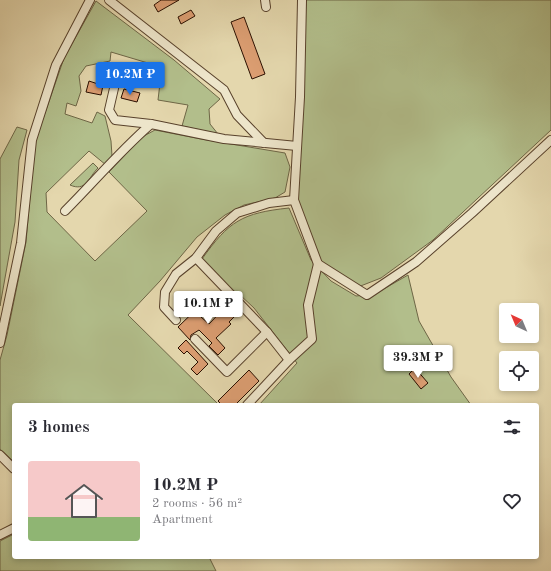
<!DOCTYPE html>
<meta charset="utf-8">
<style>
:root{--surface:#fff;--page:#f7f7f7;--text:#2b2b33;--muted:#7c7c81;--line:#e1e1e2;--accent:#1a73e8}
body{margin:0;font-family:"Old Standard TT",serif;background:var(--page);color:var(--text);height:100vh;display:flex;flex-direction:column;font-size:15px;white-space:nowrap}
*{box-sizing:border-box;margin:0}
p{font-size:13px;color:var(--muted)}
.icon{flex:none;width:22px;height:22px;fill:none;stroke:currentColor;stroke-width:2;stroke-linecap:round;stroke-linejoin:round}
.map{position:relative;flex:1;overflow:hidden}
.side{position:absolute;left:12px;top:403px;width:527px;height:156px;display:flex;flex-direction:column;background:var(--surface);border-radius:4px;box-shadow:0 2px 6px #0003}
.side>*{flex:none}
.needle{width:26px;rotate:316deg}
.fabs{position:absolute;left:499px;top:303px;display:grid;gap:8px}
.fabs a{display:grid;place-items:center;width:40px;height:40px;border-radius:4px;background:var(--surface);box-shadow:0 2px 6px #0003;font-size:20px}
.price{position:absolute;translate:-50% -34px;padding:0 9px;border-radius:4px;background:#fff;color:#222;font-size:13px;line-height:26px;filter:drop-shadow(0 1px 2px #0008)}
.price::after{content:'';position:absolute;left:50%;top:24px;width:12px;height:9px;margin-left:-6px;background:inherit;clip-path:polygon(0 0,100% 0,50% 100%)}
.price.current{background:var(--accent);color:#fff}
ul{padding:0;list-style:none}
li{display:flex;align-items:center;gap:12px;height:100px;padding:0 16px}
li+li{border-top:1px solid var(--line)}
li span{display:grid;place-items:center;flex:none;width:112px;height:80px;border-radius:4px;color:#555}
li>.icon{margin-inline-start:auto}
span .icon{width:48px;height:48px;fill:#fffc;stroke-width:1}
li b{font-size:17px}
h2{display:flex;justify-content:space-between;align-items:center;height:48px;padding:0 16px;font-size:17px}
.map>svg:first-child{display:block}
</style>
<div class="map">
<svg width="551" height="571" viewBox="0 0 551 571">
<rect width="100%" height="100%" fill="#e4d7ad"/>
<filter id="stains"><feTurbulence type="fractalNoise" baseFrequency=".005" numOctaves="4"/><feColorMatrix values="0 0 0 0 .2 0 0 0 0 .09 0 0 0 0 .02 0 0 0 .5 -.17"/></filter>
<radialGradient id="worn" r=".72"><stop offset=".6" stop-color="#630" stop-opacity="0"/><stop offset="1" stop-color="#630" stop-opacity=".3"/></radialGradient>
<!-- green -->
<g fill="#b2be8b" stroke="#6e6646">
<path d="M306 0H551V130L433 240 381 278 358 287 320 262 297 200Z"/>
<path d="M96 1 174 60 220 99 209 109 210 124 218 134 182 126 188 105 158 100 160 83 158 66 111 52 110 61 86 66 79 76 81 91 76 106 67 103 65 114 92 123 97 112 105 116 111 141 112 156 106 165 89 151 46 193 47 212 95 261 147 211 109 172 142 137 155 130 201 139 285 153 290 167 285 192 275 198 244 205 225 215 197 237 160 281 128 315 219 405H14V462L0 449V360L7 335 26 242 36 128 43 119 64 58Z"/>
<path d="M17 127 27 130 19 160 15 222 0 306V159Z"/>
<path d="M93 163 98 168C88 178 86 192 70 185Z"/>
<path d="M289 208 311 260 331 281 356 296 375 294 408 275 419 321 451 377 471 405H259L297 363 254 308 239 294 235 295 202 259C229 221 242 213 289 208Z"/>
<path d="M14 534V557H209L216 571H0V541Z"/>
</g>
<!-- building -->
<g fill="#dc9e72" stroke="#2a0f00">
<path d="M161 0H179L158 12 154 5Z"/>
<path d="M191 10 195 16 181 24 178 17Z"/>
<path d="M244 17 265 74 252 79 231 22Z"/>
<path d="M100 70 106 71 101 95 86 92 89 81 98 84Z"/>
<path d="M124 89 140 93 137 102 121 98Z"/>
<path d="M207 299 214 305 201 317 209 324 230 302 234 306 229 310 235 316 229 322 231 324 216 338 225 348 218 355 209 346 212 343 199 330 191 335 190 340 178 327Z"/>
<path d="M186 340 208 364 197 375 191 369 198 362 187 351 184 354 178 348Z"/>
<path d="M415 368 428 383 421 389 409 374Z"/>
<path d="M249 370 259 381 235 405H222L218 401Z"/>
</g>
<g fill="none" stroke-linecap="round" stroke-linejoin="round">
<defs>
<g id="minor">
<path d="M109 0 224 90 237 115 264 143"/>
<path d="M265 0 266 7"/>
<path d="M302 0 300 97 294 200 318 264 367 295 416 262 472 213 551 140"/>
<path d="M115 84 109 110 115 120 151 124 224 139 297 146"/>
<path d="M65 211C94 182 120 151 151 124"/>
<path d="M196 258 267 332 289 360"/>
<path d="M176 320 164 307 165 292 176 274 196 258 216 231 237 213 269 203 294 200"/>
<path d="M195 339 227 372 267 332"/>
<path d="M0 343 21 243 32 140 56 65 90 0"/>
<path d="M247 405 289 360 312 339 308 305 318 264"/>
<path d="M0 455 14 469"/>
<path d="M0 535 14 528"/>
</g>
</defs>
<!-- minor casing -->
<use href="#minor" stroke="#58412b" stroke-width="10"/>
<!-- minor -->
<use href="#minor" stroke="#ede5ca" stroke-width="8"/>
</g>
<rect width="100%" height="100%" filter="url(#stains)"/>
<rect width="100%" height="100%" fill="url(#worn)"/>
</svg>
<div class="fabs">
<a><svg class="needle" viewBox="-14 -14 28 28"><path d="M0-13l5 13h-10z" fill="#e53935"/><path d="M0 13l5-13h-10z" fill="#7c7c81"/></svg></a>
<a><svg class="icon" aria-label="locate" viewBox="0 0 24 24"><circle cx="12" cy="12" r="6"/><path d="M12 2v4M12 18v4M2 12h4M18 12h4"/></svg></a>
</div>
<b class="price current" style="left:130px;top:96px">10.2M ₽</b>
<b class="price" style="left:208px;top:325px">10.1M ₽</b>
<b class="price" style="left:418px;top:379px">39.3M ₽</b>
<section class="side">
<h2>3 homes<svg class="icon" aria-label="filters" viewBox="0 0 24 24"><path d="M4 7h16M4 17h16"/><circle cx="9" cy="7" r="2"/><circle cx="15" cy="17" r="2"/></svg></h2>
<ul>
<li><span style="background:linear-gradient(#f6c9c9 70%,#8fb573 0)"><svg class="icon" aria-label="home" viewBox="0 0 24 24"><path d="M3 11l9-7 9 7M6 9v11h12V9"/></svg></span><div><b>10.2M ₽</b><p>2 rooms · 56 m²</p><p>Apartment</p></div><svg class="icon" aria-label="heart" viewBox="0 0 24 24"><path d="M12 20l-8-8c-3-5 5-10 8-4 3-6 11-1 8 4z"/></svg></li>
</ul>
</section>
</div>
